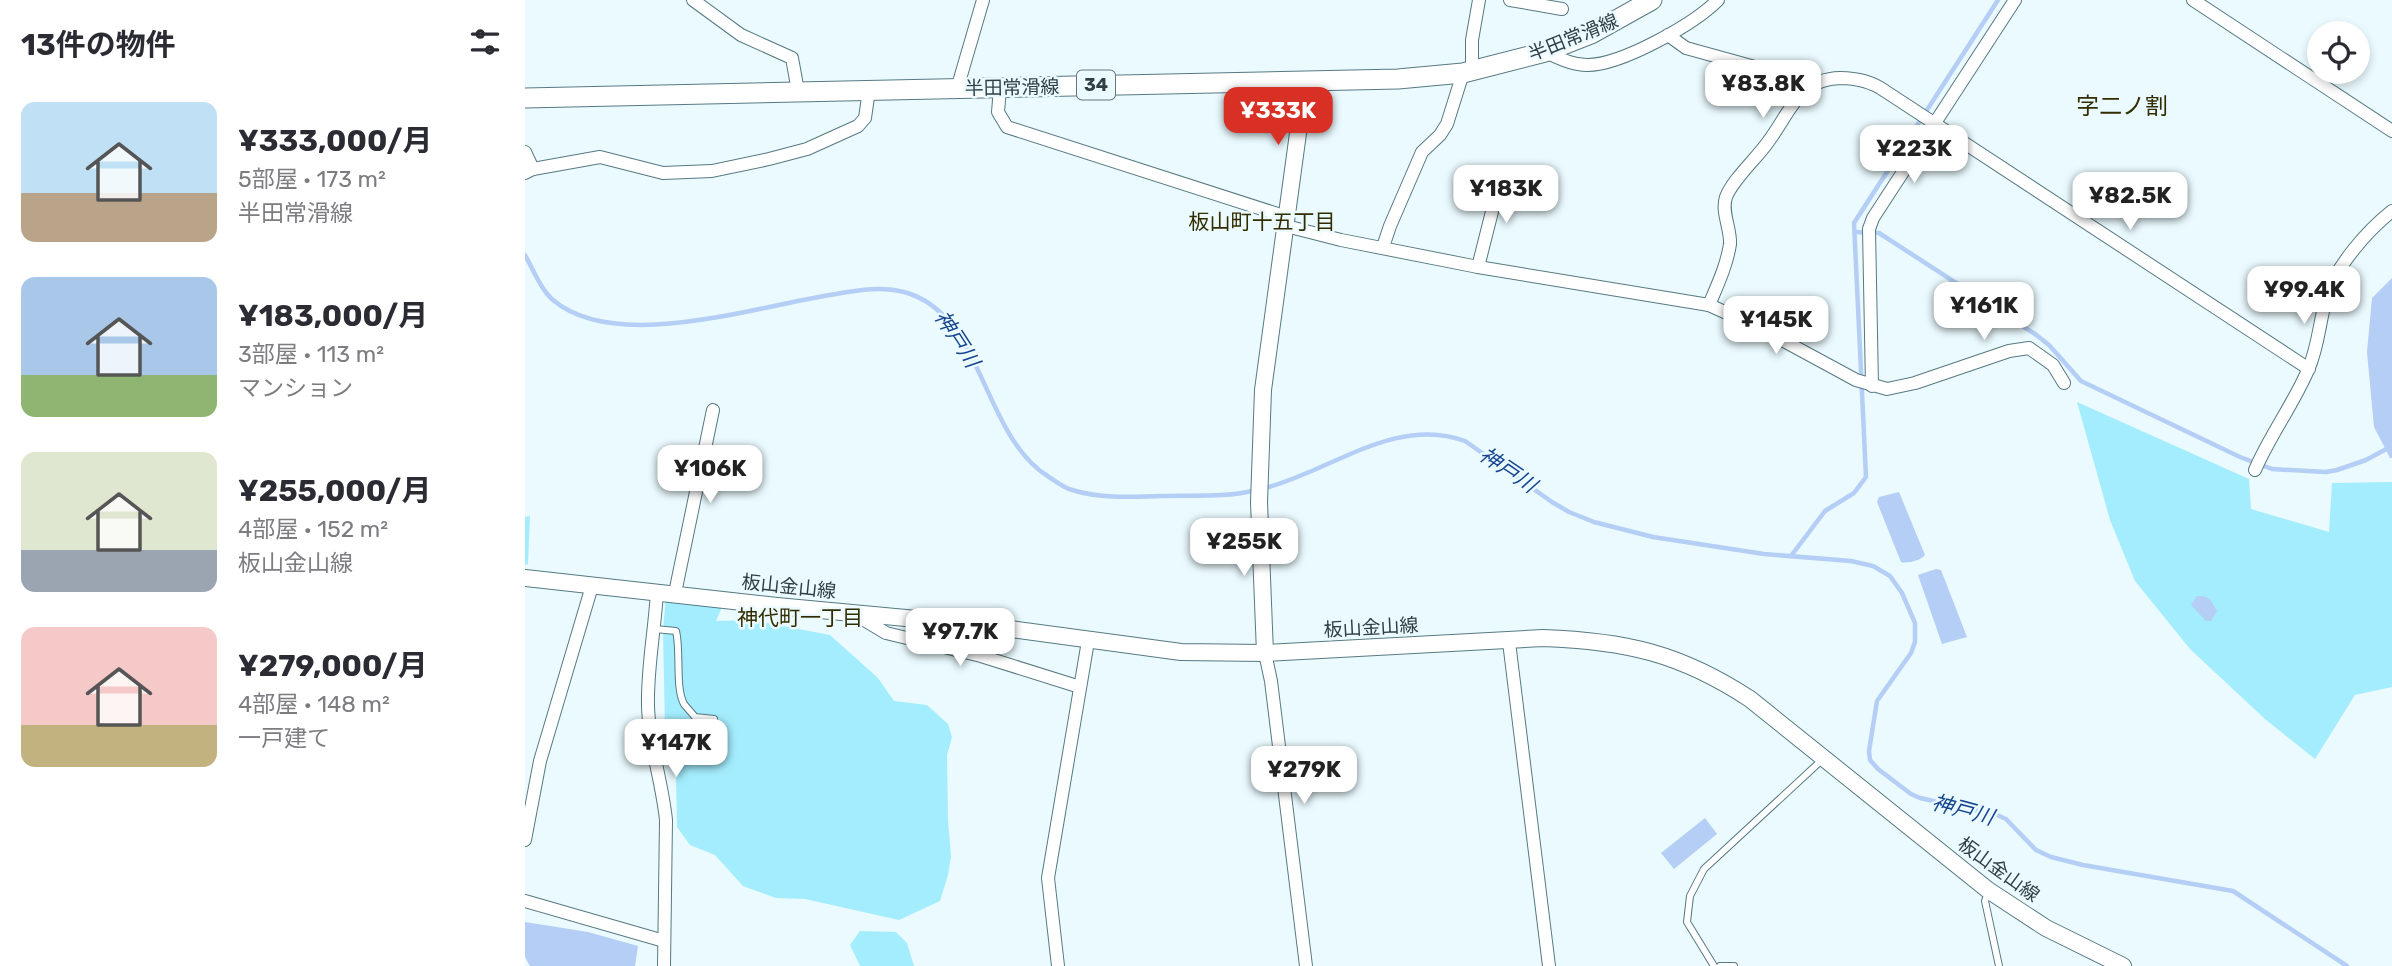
<!DOCTYPE html>
<html lang="ja">
<meta charset="utf-8">
<style>
:root{--surface:#fff;--page:#f2f2f3;--text:#2b2b33;--muted:#7c7c81;--accent:#d93025}
body{margin:0;font-family:Rubik,"Noto Sans JP",sans-serif;background:var(--page);color:var(--text);height:100vh;display:flex;flex-direction:column;font-size:26px;white-space:nowrap}
*{box-sizing:border-box;margin:0}
p{font-size:23px;color:var(--muted)}
.icon{flex:none;width:38px;height:38px;fill:none;stroke:currentColor;stroke-width:2;stroke-linecap:round;stroke-linejoin:round}
.map{position:relative;flex:1;overflow:hidden}
.side{display:flex;flex-direction:column;background:var(--surface);width:525px}
.side>*{flex:none}
.controls{position:absolute;left:1782px;top:21px;display:grid;gap:14px}
.controls a{display:grid;place-items:center;width:63px;height:63px;border-radius:50%;background:var(--surface);box-shadow:0 4px 10px #0003;font-size:35px}
.price{position:absolute;translate:-50% -60px;padding:0 16px;border-radius:14px;background:#fff;color:#222;font-size:23px;line-height:46px;filter:drop-shadow(0 2px 4px #0008)}
.price::after{content:'';position:absolute;left:50%;top:42px;width:21px;height:16px;margin-left:-10px;background:inherit;clip-path:polygon(0 0,100% 0,50% 100%)}
.price.on{background:var(--accent);color:#fff}
ul{padding:0;list-style:none}
li{display:flex;align-items:center;gap:21px;height:175px;padding:0 21px}
li span{display:grid;place-items:center;flex:none;width:196px;height:140px;border-radius:14px;color:#555}
li>.icon{margin-inline-start:auto}
span .icon{width:84px;height:84px;fill:#fffc;stroke-width:1}
li b{font-size:30px}
h2{display:flex;justify-content:space-between;align-items:center;height:84px;padding:0 21px;font-size:30px}
main{display:flex;flex:1;min-height:0}
.map>svg:first-child{display:block}
</style>
<main>
<section class="side">
<h2>13件の物件<svg class="icon" aria-label="filters" viewBox="0 0 24 24"><path d="M4 7h16M4 17h16"/><circle cx="9" cy="7" r="2"/><circle cx="15" cy="17" r="2"/></svg></h2>
<ul>
<li><span style="background:linear-gradient(#bfe0f5 65%,#b9a48a 0)"><svg class="icon" aria-label="home" viewBox="0 0 24 24"><path d="M3 11l9-7 9 7M6 9v11h12V9"/></svg></span><div><b>¥333,000/月</b><p>5部屋 · 173 m²</p><p>半田常滑線</p></div></li>
<li><span style="background:linear-gradient(#a9c7e8 70%,#8fb573 0)"><svg class="icon" aria-label="home" viewBox="0 0 24 24"><path d="M3 11l9-7 9 7M6 9v11h12V9"/></svg></span><div><b>¥183,000/月</b><p>3部屋 · 113 m²</p><p>マンション</p></div></li>
<li><span style="background:linear-gradient(#dfe7d0 70%,#9aa5b1 0)"><svg class="icon" aria-label="home" viewBox="0 0 24 24"><path d="M3 11l9-7 9 7M6 9v11h12V9"/></svg></span><div><b>¥255,000/月</b><p>4部屋 · 152 m²</p><p>板山金山線</p></div></li>
<li><span style="background:linear-gradient(#f6c9c9 70%,#c2b280 0)"><svg class="icon" aria-label="home" viewBox="0 0 24 24"><path d="M3 11l9-7 9 7M6 9v11h12V9"/></svg></span><div><b>¥279,000/月</b><p>4部屋 · 148 m²</p><p>一戸建て</p></div></li>
</ul>
</section>
<div class="map">
<svg width="1867" height="966" viewBox="0 0 1867 966">
<rect width="100%" height="100%" fill="#eafafe"/>
<!-- green -->
<g fill="#a4edfe">
<path d="M1552 402 1724 479 1726 509 1804 532 1807 483 1867 482V687L1830 695 1790 759 1740 719 1665 649 1610 581 1585 520Z"/>
<path d="M5 516 3 564 0 565V517Z"/>
<path d="M141 597 200 600 191 621 227 620 305 635 353 678 369 701 402 705 423 724 427 737 422 755 423 820 426 856 423 875 415 901 374 920 280 899 251 898 218 886 190 855 165 845 152 827 151 776 138 751 140 728 138 630Z"/>
<path d="M335 931 371 932 382 943 389 966H335L325 945Z"/>
</g>
<!-- water -->
<g fill="#b4cef5">
<path d="M1867 278V458H1865L1849 427 1842 352 1847 298Z"/>
<path d="M1374 492 1400 555C1396 560 1383 564 1376 562L1352 502 1354 497Z"/>
<path d="M1411 569 1416 570 1442 637 1417 644 1393 575Z"/>
<path d="M1672 596H1678L1685 599 1692 611 1686 621H1681L1666 605Z"/>
<path d="M1180 818 1192 834 1149 869 1136 853Z"/>
<path d="M0 922 63 932 113 946 110 966H5L0 957Z"/>
</g>
<g fill="none" stroke-linecap="round" stroke-linejoin="round">
<!-- stream -->
<g stroke="#b4cef5" stroke-width="4.5">
<path d="M1330 232 1354 233 1510 334 1524 345 1556 381 1715 457 1747 469 1801 472 1812 470 1841 460 1867 446"/>
<path d="M0 255C8 269 16 290 28 300 92 354 235 305 311 294 334 290 356 286 379 292 459 313 456 435 524 477 532 482 539 488 547 490 577 499 606 497 637 496 668 495 701 498 731 490"/>
<path d="M740 488C804 472 871 415 940 441L1027 502 1044 512 1069 522 1128 537 1239 554 1326 561 1348 566 1365 576 1377 593 1390 623V642L1386 653 1352 701 1344 751 1345 760 1353 769 1386 794 1395 798 1472 815 1481 819 1511 850 1526 857 1558 865 1708 891 1822 966"/>
<path d="M1266 556 1300 511 1329 493 1341 477 1329 223 1473 0"/>
</g>
<defs>
<g id="lane">
<path d="M130 629 151 631C156 651 150 688 159 704 162 708 167 713 170 717L189 719"/>
<path d="M1463 893 1460 901 1474 966"/>
<path d="M1189 966 1162 922 1165 896 1179 869 1298 759"/>
<path d="M1195 966H1209"/>
</g>
<g id="street">
<path d="M168 0 216 35 267 58 273 91"/>
<path d="M985 0 1037 9"/>
<path d="M1668 0 1867 131"/>
<path d="M1143 35 1161 48 1248 72 1283 86"/>
<path d="M1020 52C1034 58 1047 65 1062 65 1097 65 1169 24 1193 0"/>
<path d="M947 71V40L954 0"/>
<path d="M475 88 473 112 482 127 762 217"/>
<path d="M432 89 458 0"/>
<path d="M0 152 8 169"/>
<path d="M0 173 8 169 75 157 138 173 187 171 244 159 282 149 333 126 340 118 344 90"/>
<path d="M761 226 816 240 953 267 1184 305 1235 328 1331 380 1362 389 1390 383 1484 351 1504 348 1528 365 1539 383"/>
<path d="M858 247 865 226 897 152 915 135 922 124 938 73"/>
<path d="M953 267 976 176"/>
<path d="M1184 305C1192 286 1202 265 1205 244 1206 229 1196 212 1201 197 1208 179 1232 158 1243 142 1265 113 1273 79 1315 78 1332 78 1346 81 1360 91L1784 369"/>
<path d="M1347 386 1344 229 1348 218 1490 0"/>
<path d="M1730 470C1745 435 1768 405 1783 370 1794 346 1794 321 1802 296 1811 266 1843 230 1867 211"/>
<path d="M132 591C130 629 122 668 123 706 124 745 137 781 141 820L139 966"/>
<path d="M150 593 188 410"/>
<path d="M331 615 361 633 456 656 555 687"/>
<path d="M984 642 1024 966"/>
<path d="M740 653 746 681 781 966"/>
<path d="M0 840 15 761 67 586"/>
<path d="M0 901 139 941"/>
<path d="M533 966 523 878 563 641"/>
</g>
<g id="secondary">
<path d="M0 578 252 606 456 625 656 652 740 653 1018 638C1100 641 1155 653 1225 699L1463 890 1521 928 1598 966"/>
<path d="M740 653 734 502 738 390 780 82"/>
</g>
<path id="primary" d="M0 98 873 79 938 73 1020 52 1066 34 1127 0"/>
</defs>
<!-- lane casing -->
<use href="#lane" stroke="#567982" stroke-width="8"/>
<!-- street casing -->
<use href="#street" stroke="#567982" stroke-width="14"/>
<!-- secondary casing -->
<use href="#secondary" stroke="#567982" stroke-width="18"/>
<!-- primary casing -->
<use href="#primary" stroke="#567982" stroke-width="21"/>
<!-- lane -->
<use href="#lane" stroke="#fff" stroke-width="6"/>
<!-- street -->
<use href="#street" stroke="#fff" stroke-width="12"/>
<!-- secondary -->
<use href="#secondary" stroke="#fff" stroke-width="16"/>
<!-- primary -->
<use href="#primary" stroke="#fff" stroke-width="19"/>
</g>
<g text-anchor="middle" stroke-width="5" stroke-linejoin="round" paint-order="stroke">
<!-- shield labels -->
<rect fill="#eafafe" stroke="#67777b" stroke-width="2" x="552" y="70.5" width="38" height="29" rx="5"/>
<g font-size="18" font-weight="bold" fill="#2f3f43">
<text x="571" y="91">34</text>
</g>
<!-- street labels -->
<g font-size="19" fill="#2f3f43" stroke="#eafafe">
<text transform="translate(1048 37) rotate(-22)" y="7">半田常滑線</text>
<text transform="translate(487 87) rotate(-1)" y="7">半田常滑線</text>
<text transform="translate(264 586) rotate(6)" y="7">板山金山線</text>
<text transform="translate(846 627) rotate(-3)" y="7">板山金山線</text>
<text transform="translate(1474 869) rotate(36)" y="7">板山金山線</text>
</g>
<!-- neighbourhood labels -->
<g font-size="21" fill="#322c00" stroke="#eafafe">
<text x="737" y="229">板山町十五丁目</text>
<text x="275" y="625">神代町一丁目</text>
</g>
<!-- water labels -->
<g font-size="21" font-style="italic" fill="#154590" stroke="#eafafe">
<text transform="translate(432 339) rotate(57)" y="7">神戸川</text>
<text transform="translate(983 470) rotate(34)" y="7">神戸川</text>
<text transform="translate(1438 810) rotate(15)" y="7">神戸川</text>
</g>
<!-- quarter labels -->
<g font-size="23" fill="#322c00" stroke="#eafafe">
<text x="1597" y="114">字二ノ割</text>
</g>
</g>
</svg>
<div class="controls">
<a><svg class="icon" aria-label="locate" viewBox="0 0 24 24"><circle cx="12" cy="12" r="6"/><path d="M12 2v4M12 18v4M2 12h4M18 12h4"/></svg></a>
</div>
<b class="price" style="left:1238px;top:120px">¥83.8K</b>
<b class="price on" style="left:753px;top:147px">¥333K</b>
<b class="price" style="left:1389px;top:185px">¥223K</b>
<b class="price" style="left:981px;top:225px">¥183K</b>
<b class="price" style="left:1605px;top:232px">¥82.5K</b>
<b class="price" style="left:1779px;top:326px">¥99.4K</b>
<b class="price" style="left:1459px;top:342px">¥161K</b>
<b class="price" style="left:1251px;top:356px">¥145K</b>
<b class="price" style="left:185px;top:505px">¥106K</b>
<b class="price" style="left:719px;top:578px">¥255K</b>
<b class="price" style="left:435px;top:668px">¥97.7K</b>
<b class="price" style="left:151px;top:779px">¥147K</b>
<b class="price" style="left:779px;top:806px">¥279K</b>
</div>
</main>
